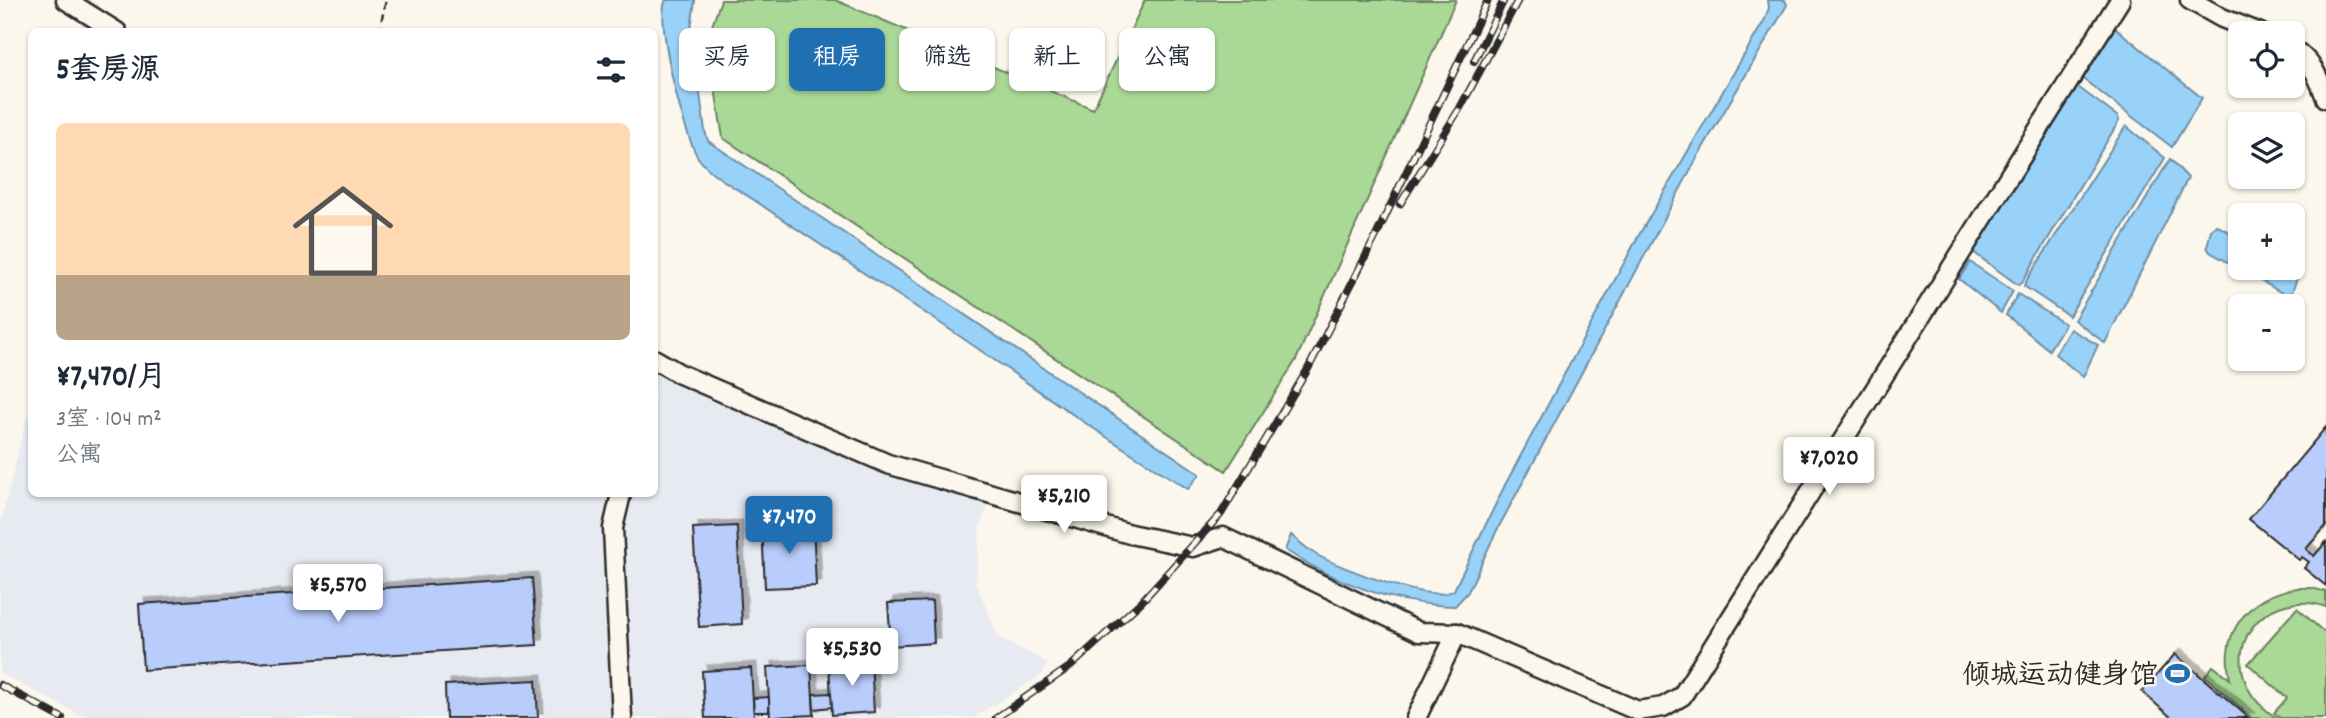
<!DOCTYPE html>
<html lang="zh">
<meta charset="utf-8">
<style>
:root{--surface:#fff;--page:#f6f6f7;--text:#1f2937;--muted:#747a83;--accent:#1f6fb2}
body{margin:0;font-family:Dekko,"LXGW WenKai TC",sans-serif;background:var(--page);color:var(--text);height:100vh;display:flex;flex-direction:column;font-size:26px;white-space:nowrap}
*{box-sizing:border-box;margin:0}
p{font-size:23px;color:var(--muted)}
.icon{flex:none;width:38px;height:38px;fill:none;stroke:currentColor;stroke-width:2;stroke-linecap:round;stroke-linejoin:round}
.map{position:relative;flex:1;overflow:hidden}
.panel{position:absolute;left:28px;top:28px;width:630px;height:469px;display:flex;flex-direction:column;background:var(--surface);border-radius:10px;box-shadow:0 2px 5px #0004}
.panel>*{flex:none}
.top-card{position:absolute;left:679px;top:28px;width:665px;height:63px;display:flex;gap:14px}
.buttons{position:absolute;left:2228px;top:21px;display:grid;gap:14px}
.buttons a{display:grid;place-items:center;width:77px;height:77px;border-radius:10px;background:var(--surface);box-shadow:0 2px 5px #0004;font-size:35px}
.price{position:absolute;translate:-50% -60px;padding:0 16px;border-radius:7px;background:#fff;color:#222;font-size:23px;line-height:46px;filter:drop-shadow(0 2px 4px #0008)}
.price::after{content:'';position:absolute;left:50%;top:42px;width:21px;height:16px;margin-left:-10px;background:inherit;clip-path:polygon(0 0,100% 0,50% 100%)}
.price.current{background:var(--accent);color:#fff}
ul{padding:0;list-style:none}
li{display:grid;align-content:center;gap:14px;height:371px;padding:0 28px}
li span{display:grid;place-items:center;height:217px;border-radius:10px;color:#555}
li>.icon{margin-inline-start:auto}
span .icon{width:126px;height:126px;fill:#fffc;stroke-width:1}
li b{font-size:30px}
h2{display:flex;justify-content:space-between;align-items:center;height:84px;padding:0 28px;font-size:30px}
.pill{padding:0 24px;border-radius:10px;background:var(--surface);box-shadow:0 2px 5px #0004;font-size:24px;line-height:63px}
.pill.current{background:var(--accent);color:#fff}
.map>svg:first-child{display:block}
</style>
<div class="map">
<svg width="2326" height="718" viewBox="0 0 2326 718">
<defs>
<filter id="shadow"><feDropShadow dx="5.5" dy="-5.5" stdDeviation="0" flood-color="#0004"/></filter>
</defs>
<rect width="100%" height="100%" fill="#fbf7ec"/>
<filter id="ink" filterUnits="userSpaceOnUse"><feTurbulence type="fractalNoise" baseFrequency=".0143" numOctaves="2"/><feDisplacementMap in="SourceGraphic" scale="14" xChannelSelector="R" yChannelSelector="G"/><feConvolveMatrix kernelMatrix="1 2 1 2 8 2 1 2 1" color-interpolation-filters="sRGB"/></filter>
<g filter="url(#ink)">
<!-- built -->
<path fill="#e7eaf1" d="M655 368 989 501 980 528 976 583 998 637 1048 663 1041 675 973 718H86L0 673V525L27 417H31L32 494H654Z"/>
<!-- green -->
<g fill="#aad897" stroke="#6a8261" stroke-width="2">
<path d="M721 0H835L1093 109 1145 0H1456L1296 360 1226 471 723 138 714 82 712 26Z"/>
<path d="M2297 588H2312L2326 592V607C2272 588 2222 637 2249 690 2255 702 2266 710 2276 718H2252L2205 676 2213 666 2230 679C2219 631 2250 595 2297 588Z"/>
<path d="M2297 608 2326 634V718H2280L2274 713 2287 698 2248 664Z"/>
</g>
<!-- water -->
<g fill="#99d2f9" stroke="#6d8fa7" stroke-width="2">
<path d="M666 0H695L691 28 705 131 708 141 1200 474 1188 489C1152 466 1116 444 1081 420 1019 378 959 334 896 294 848 263 801 232 754 200 736 188 712 176 699 159 685 140 654 19 666 0Z"/>
<path d="M1768 0H1785L1787 5 1698 156 1496 532 1468 592 1455 606C1395 605 1334 582 1285 550L1291 535C1299 542 1308 550 1317 555 1339 567 1434 605 1454 590L1505 485 1639 235 1764 21 1769 8Z"/>
<path d="M2114 27 2202 98 2172 147 2083 79Z"/>
<path d="M2078 87 2118 117 2119 121 2022 282 2018 285 1973 252 2074 90Z"/>
<path d="M2126 126 2165 158 2069 316 2024 286 2025 283Z"/>
<path d="M2170 159 2188 178 2105 343 2074 320Z"/>
<path d="M2216 225 2240 238V268H2290L2298 276 2292 292 2286 295 2210 252 2207 247 2211 230Z"/>
<path d="M1970 262 2013 291 2001 313 1959 279Z"/>
<path d="M2018 294 2065 324 2049 350 2006 315Z"/>
<path d="M2070 329 2098 345 2083 377 2055 354Z"/>
</g>
<!-- building -->
<g fill="#b9cdfc" stroke="#2b2b2b" stroke-width="2" filter="url(#shadow)">
<path d="M2326 427V526L2306 549 2314 556 2326 542V586L2304 568 2309 562 2302 557 2299 560 2249 519Z"/>
<path d="M813 523 816 586 765 588 762 526Z"/>
<path d="M737 526 742 624 699 627 693 528Z"/>
<path d="M532 578 537 645 143 670 139 604Z"/>
<path d="M932 601 934 643 891 646 888 603Z"/>
<path d="M2175 654 2249 718H2172L2142 692Z"/>
<path d="M871 661 874 712 832 715 829 664Z"/>
<path d="M811 665 814 715 770 717 767 667Z"/>
<path d="M751 668 754 718H705L702 671Z"/>
<path d="M536 680 538 718H446L445 685Z"/>
<path d="M831 693 832 707 814 709 813 694Z"/>
<path d="M769 697V712H754L753 698Z"/>
</g>
<g fill="none" stroke-linecap="round" stroke-linejoin="round">
<defs>
<g id="minor">
<path d="M66 0 117 32"/>
<path d="M2190 0 2222 18 2260 33"/>
<path d="M2292 48C2313 63 2317 74 2326 98"/>
<path d="M654 359 680 374 888 464 1130 534 1193 547 1223 537 1419 632 1457 633"/>
<path d="M621 494 613 528 622 718"/>
<path d="M1416 718 1457 633 1638 711 1663 707 1682 696 2120 0"/>
</g>
</defs>
<!-- minor casing -->
<use href="#minor" stroke="#2b2b2b" stroke-width="23"/>
<!-- path -->
<path stroke="#2b2b2b" stroke-width="2.5" stroke-dasharray="7 5" stroke-linecap="butt" d="M379 32 386 0"/>
<!-- minor -->
<use href="#minor" stroke="#fbf7ec" stroke-width="18"/>
<defs>
<g id="rail">
<path d="M1474 61 1504 0"/>
<path d="M1400 204 1460 108 1518 0"/>
<path d="M0 685 62 718"/>
<path d="M996 718 1071 666 1141 602 1221 514 1308 369 1376 236 1488 0"/>
</g>
</defs>
<!-- rail casing -->
<use href="#rail" stroke="#2b2b2b" stroke-width="8"/>
<!-- rail -->
<use href="#rail" stroke="#fbf7ec" stroke-width="5" stroke-dasharray="16" stroke-linecap="butt"/>
</g>
</g>
<!-- icons -->
<defs>
<symbol id="stadium-bare" viewBox="-9 -9 18 18"><path d="M0-5a6.5 5 0 1 0 0 10a6.5 5 0 1 0 0-10ZM-3.5-1.8h7v3.6h-7Z" fill="#1f6fb2" stroke="#fbf7ec" stroke-width="2.5" paint-order="stroke"/></symbol>
</defs>
<g fill-rule="evenodd">
<use href="#stadium-bare" x="2160" y="656" width="35" height="35"/>
</g>
<g text-anchor="middle" stroke-width="5" stroke-linejoin="round" paint-order="stroke">
<!-- poi labels -->
<g font-size="28" fill="#2b2b2b" stroke="#fbf7ec" text-anchor="end">
<text x="2158" y="683">倾城运动健身馆</text>
</g>
</g>
</svg>
<div class="buttons">
<a><svg class="icon" aria-label="locate" viewBox="0 0 24 24"><circle cx="12" cy="12" r="6"/><path d="M12 2v4M12 18v4M2 12h4M18 12h4"/></svg></a>
<a><svg class="icon" aria-label="layers" viewBox="0 0 24 24"><path d="M12 4l9 5-9 5-9-5zM3 14l9 5 9-5"/></svg></a>
<a>+</a>
<a>−</a>
</div>
<b class="price" style="left:1829px;top:497px">¥7,020</b>
<b class="price" style="left:1064px;top:535px">¥5,210</b>
<b class="price current" style="left:789px;top:556px">¥7,470</b>
<b class="price" style="left:338px;top:624px">¥5,570</b>
<b class="price" style="left:852px;top:688px">¥5,530</b>
<div class="top-card">
<a class="pill">买房</a>
<a class="pill current">租房</a>
<a class="pill">筛选</a>
<a class="pill">新上</a>
<a class="pill">公寓</a>
</div>
<section class="panel">
<h2>5套房源<svg class="icon" aria-label="filters" viewBox="0 0 24 24"><path d="M4 7h16M4 17h16"/><circle cx="9" cy="7" r="2"/><circle cx="15" cy="17" r="2"/></svg></h2>
<ul>
<li><span style="background:linear-gradient(#ffd9b3 70%,#b9a48a 0)"><svg class="icon" aria-label="home" viewBox="0 0 24 24"><path d="M3 11l9-7 9 7M6 9v11h12V9"/></svg></span><div><b>¥7,470/月</b><p>3室 · 104 m²</p><p>公寓</p></div></li>
</ul>
</section>
</div>
